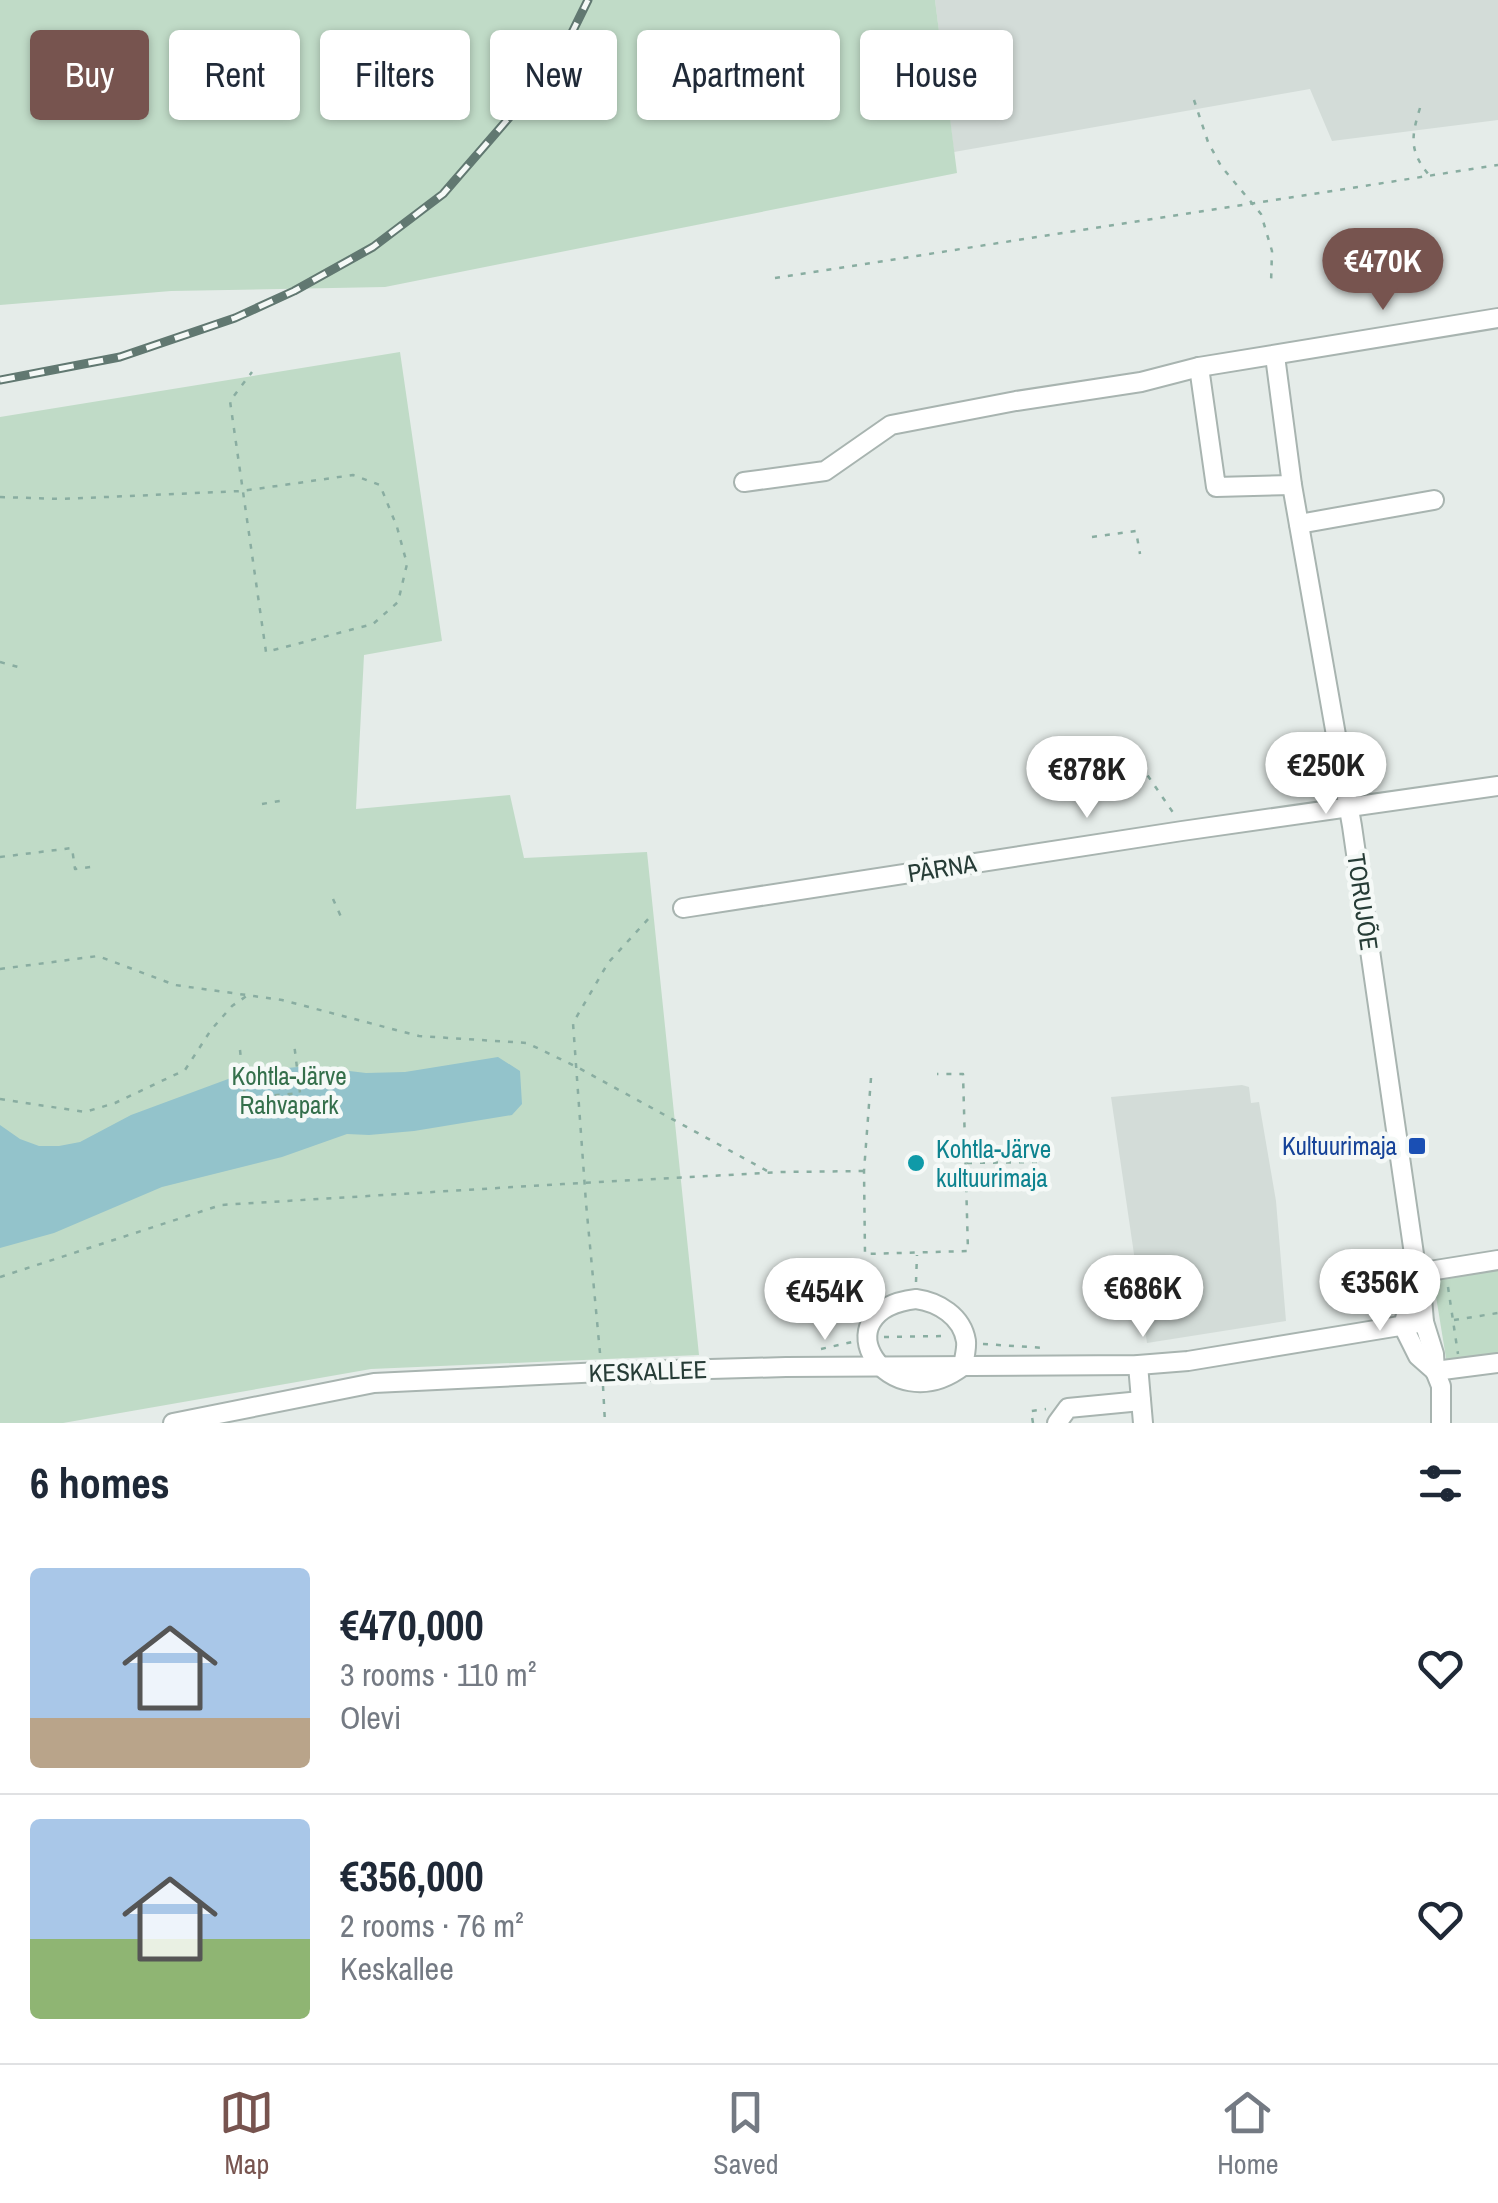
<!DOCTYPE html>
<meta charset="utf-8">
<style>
:root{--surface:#fff;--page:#f2f2f3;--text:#1f2937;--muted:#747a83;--line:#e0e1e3;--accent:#77544f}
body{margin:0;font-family:"Archivo Narrow",sans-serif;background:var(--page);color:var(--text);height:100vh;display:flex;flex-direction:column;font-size:38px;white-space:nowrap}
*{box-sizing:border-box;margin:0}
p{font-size:32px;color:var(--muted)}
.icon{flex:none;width:55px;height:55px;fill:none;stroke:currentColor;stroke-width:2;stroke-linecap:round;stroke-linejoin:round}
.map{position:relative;height:1423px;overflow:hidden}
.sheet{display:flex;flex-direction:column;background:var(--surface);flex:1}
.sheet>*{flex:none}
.guide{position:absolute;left:30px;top:30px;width:1440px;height:90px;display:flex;gap:20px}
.price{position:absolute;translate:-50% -85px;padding:0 22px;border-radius:35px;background:#fff;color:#222;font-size:32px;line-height:65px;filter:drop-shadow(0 2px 5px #0008)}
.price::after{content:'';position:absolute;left:50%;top:60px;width:30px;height:22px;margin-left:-15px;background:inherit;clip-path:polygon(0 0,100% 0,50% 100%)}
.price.on{background:var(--accent);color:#fff}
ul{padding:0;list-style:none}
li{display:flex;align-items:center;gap:30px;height:250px;padding:0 30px}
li+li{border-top:2px solid var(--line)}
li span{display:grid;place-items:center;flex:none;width:280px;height:200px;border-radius:10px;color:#555}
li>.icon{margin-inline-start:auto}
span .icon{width:120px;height:120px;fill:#fffc;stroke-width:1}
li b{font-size:42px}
h2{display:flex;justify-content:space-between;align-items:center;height:120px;padding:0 30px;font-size:42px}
.pill{padding:0 35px;border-radius:10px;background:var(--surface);box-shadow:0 2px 8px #0004;font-size:35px;line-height:90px}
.pill.on{background:var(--accent);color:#fff}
.menu{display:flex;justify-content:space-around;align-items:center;height:140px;border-top:2px solid var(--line);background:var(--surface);font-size:28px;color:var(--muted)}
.menu a{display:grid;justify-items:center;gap:5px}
.menu .on{color:var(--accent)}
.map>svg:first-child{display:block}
</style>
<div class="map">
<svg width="1498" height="1423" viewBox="0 0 1498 1423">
<rect width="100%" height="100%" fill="#e5ece9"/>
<!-- built -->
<g fill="#d3dcd8">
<path d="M935 0H1498V120L1332 141 1310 89 954 152Z"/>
<path d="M1242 1085 1249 1087 1251 1103 1259 1102 1276 1201 1286 1321 1147 1343 1111 1097Z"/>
</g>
<!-- green -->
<g fill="#c0dbc7">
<path d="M0 0H935L957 173 385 287 171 291 0 305Z"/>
<path d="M400 352 442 641 364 655 356 809 510 795 524 858 647 852 699 1355 371 1369 63 1423H0V417Z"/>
<path d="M1498 1268V1356L1447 1364 1433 1278Z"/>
</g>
<!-- water -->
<path fill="#93c3cb" d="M498 1057 520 1071 522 1104 512 1115 414 1131 369 1135 347 1134 282 1157 162 1187 54 1233 0 1248V1125L20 1139 39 1146H59L80 1142 131 1115 247 1072 308 1066 366 1073 405 1072Z"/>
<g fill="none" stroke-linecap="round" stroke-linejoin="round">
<defs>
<g id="minor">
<path d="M1275 356 1292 485 1352 826 1415 1261 1421 1286 1424 1322 1434 1354 1435 1371 1441 1386V1423"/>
<path d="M1199 367 1216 487 1292 485"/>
<path d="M744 482 825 471 891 425 1016 401 1141 382 1199 367 1498 318"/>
<path d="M1299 524 1434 500"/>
<path d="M683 908 1182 831 1498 786"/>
<path d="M1417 1273 1498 1260"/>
<path d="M1416 1278 1403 1326 1418 1356 1435 1371"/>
<path d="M916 1299C938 1302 962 1316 966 1341 967 1348 964 1359 963 1366 888 1423 817 1311 916 1299Z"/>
<path d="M1138 1365 1143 1423"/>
<path d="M1435 1371 1498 1363"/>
<path d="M173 1423 374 1383 602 1372 786 1367 1138 1365 1188 1361 1424 1322"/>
<path d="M1057 1423 1068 1408 1141 1401"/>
</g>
</defs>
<!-- minor casing -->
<use href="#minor" stroke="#a8b4b0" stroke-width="22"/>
<!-- path -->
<g stroke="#89ada1" stroke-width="2.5" stroke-dasharray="5 8" stroke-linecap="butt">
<path d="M1194 100 1208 142 1221 166 1261 214 1272 251 1271 284"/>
<path d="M1420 108C1411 137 1409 152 1430 176"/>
<path d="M775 278 1498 165"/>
<path d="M0 497 61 499 242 491 353 475 380 485 397 527 407 564 398 602 373 624 266 652 230 401 252 372"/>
<path d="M1092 537 1136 531 1140 554"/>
<path d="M0 662 18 667"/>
<path d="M1133 754 1174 814"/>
<path d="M262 804 285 800"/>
<path d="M0 857 72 848 75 869 91 867"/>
<path d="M333 899 342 919"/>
<path d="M0 969 98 956 175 985 282 1000 419 1036 527 1043 577 1067 769 1172"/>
<path d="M240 1050 245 1098 300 1093 294 1043"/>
<path d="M871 1078 864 1171 865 1254 968 1251 963 1074H937"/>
<path d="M0 1099 85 1112 115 1103 185 1070 211 1030 232 1006 248 995"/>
<path d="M967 1163 1043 1162"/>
<path d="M0 1277 221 1205 563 1184 782 1172 864 1171"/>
<path d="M916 1282 917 1255"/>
<path d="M1448 1287 1458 1354"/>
<path d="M1454 1320 1498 1313"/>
<path d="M884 1337 946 1336"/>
<path d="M983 1344 1045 1348"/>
<path d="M821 1349 852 1342"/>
<path d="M600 1353 586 1203 573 1023 608 963 650 917"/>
<path d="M603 1386 605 1423"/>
<path d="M1033 1423 1031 1411 1046 1409"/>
</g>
<!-- minor -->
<use href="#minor" stroke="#fff" stroke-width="18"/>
<defs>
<path id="rail" d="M0 380 120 357 235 318 294 291 373 247 443 194 558 61 588 0"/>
</defs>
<!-- rail casing -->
<use href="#rail" stroke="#617871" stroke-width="9"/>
<!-- rail -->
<use href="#rail" stroke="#f5f9f7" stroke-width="5" stroke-dasharray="15" stroke-linecap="butt"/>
</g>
<!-- markers -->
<rect fill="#1a4fb4" stroke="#f5f9f7" stroke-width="4" x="1407" y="1136" width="20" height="20" rx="5"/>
<circle fill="#0f9aa8" stroke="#f5f9f7" stroke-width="4" cx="916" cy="1163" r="10"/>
<g text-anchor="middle" stroke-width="9" stroke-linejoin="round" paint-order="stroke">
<!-- street labels -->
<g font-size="25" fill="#263c36" stroke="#f5f9f7">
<text transform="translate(942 868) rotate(-9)" y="9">PÄRNA</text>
<text transform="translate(1363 902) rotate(82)" y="9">TORUJÕE</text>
<text transform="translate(648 1371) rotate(-2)" y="9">KESKALLEE</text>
</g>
<!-- park labels -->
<g font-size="25" fill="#346f4b" stroke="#f5f9f7">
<text x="289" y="1085">Kohtla-Järve<tspan x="289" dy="29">Rahvapark</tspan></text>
</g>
<!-- transit labels -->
<g font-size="25" fill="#164399" stroke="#f5f9f7" text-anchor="end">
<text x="1397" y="1155">Kultuurimaja</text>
</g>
<!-- culture labels -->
<g font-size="25" fill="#0d838f" stroke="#f5f9f7" text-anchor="start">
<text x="936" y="1158">Kohtla-Järve<tspan x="936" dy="29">kultuurimaja</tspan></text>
</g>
</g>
</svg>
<b class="price on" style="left:1383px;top:313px">€470K</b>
<b class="price" style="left:1326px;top:817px">€250K</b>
<b class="price" style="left:1087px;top:821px">€878K</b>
<b class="price" style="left:1380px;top:1334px">€356K</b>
<b class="price" style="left:1143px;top:1340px">€686K</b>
<b class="price" style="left:825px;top:1343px">€454K</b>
<div class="guide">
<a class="pill on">Buy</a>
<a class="pill">Rent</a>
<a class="pill">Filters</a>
<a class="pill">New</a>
<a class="pill">Apartment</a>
<a class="pill">House</a>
</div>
</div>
<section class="sheet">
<h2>6 homes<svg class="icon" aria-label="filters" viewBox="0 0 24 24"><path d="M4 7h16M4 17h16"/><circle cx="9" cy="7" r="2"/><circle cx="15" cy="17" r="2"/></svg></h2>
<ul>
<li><span style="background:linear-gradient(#a9c7e8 75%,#b9a48a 0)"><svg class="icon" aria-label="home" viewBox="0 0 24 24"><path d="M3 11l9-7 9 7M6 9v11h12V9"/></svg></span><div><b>€470,000</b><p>3 rooms · 110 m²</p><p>Olevi</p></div><svg class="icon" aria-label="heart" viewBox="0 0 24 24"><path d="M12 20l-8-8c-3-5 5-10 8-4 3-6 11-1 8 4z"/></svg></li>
<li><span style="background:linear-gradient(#a9c7e8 60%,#8fb573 0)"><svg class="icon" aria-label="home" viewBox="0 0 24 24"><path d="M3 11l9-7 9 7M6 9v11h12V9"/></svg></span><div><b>€356,000</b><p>2 rooms · 76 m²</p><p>Keskallee</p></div><svg class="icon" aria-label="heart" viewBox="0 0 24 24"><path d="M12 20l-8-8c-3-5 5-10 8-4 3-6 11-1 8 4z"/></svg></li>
</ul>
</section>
<nav class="menu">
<a class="on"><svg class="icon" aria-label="map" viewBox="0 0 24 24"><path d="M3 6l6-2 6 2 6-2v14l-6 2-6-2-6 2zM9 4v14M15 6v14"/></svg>Map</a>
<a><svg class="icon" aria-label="saved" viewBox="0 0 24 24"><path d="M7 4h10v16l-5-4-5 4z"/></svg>Saved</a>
<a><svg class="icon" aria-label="home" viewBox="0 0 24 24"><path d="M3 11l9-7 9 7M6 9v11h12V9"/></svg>Home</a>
</nav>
